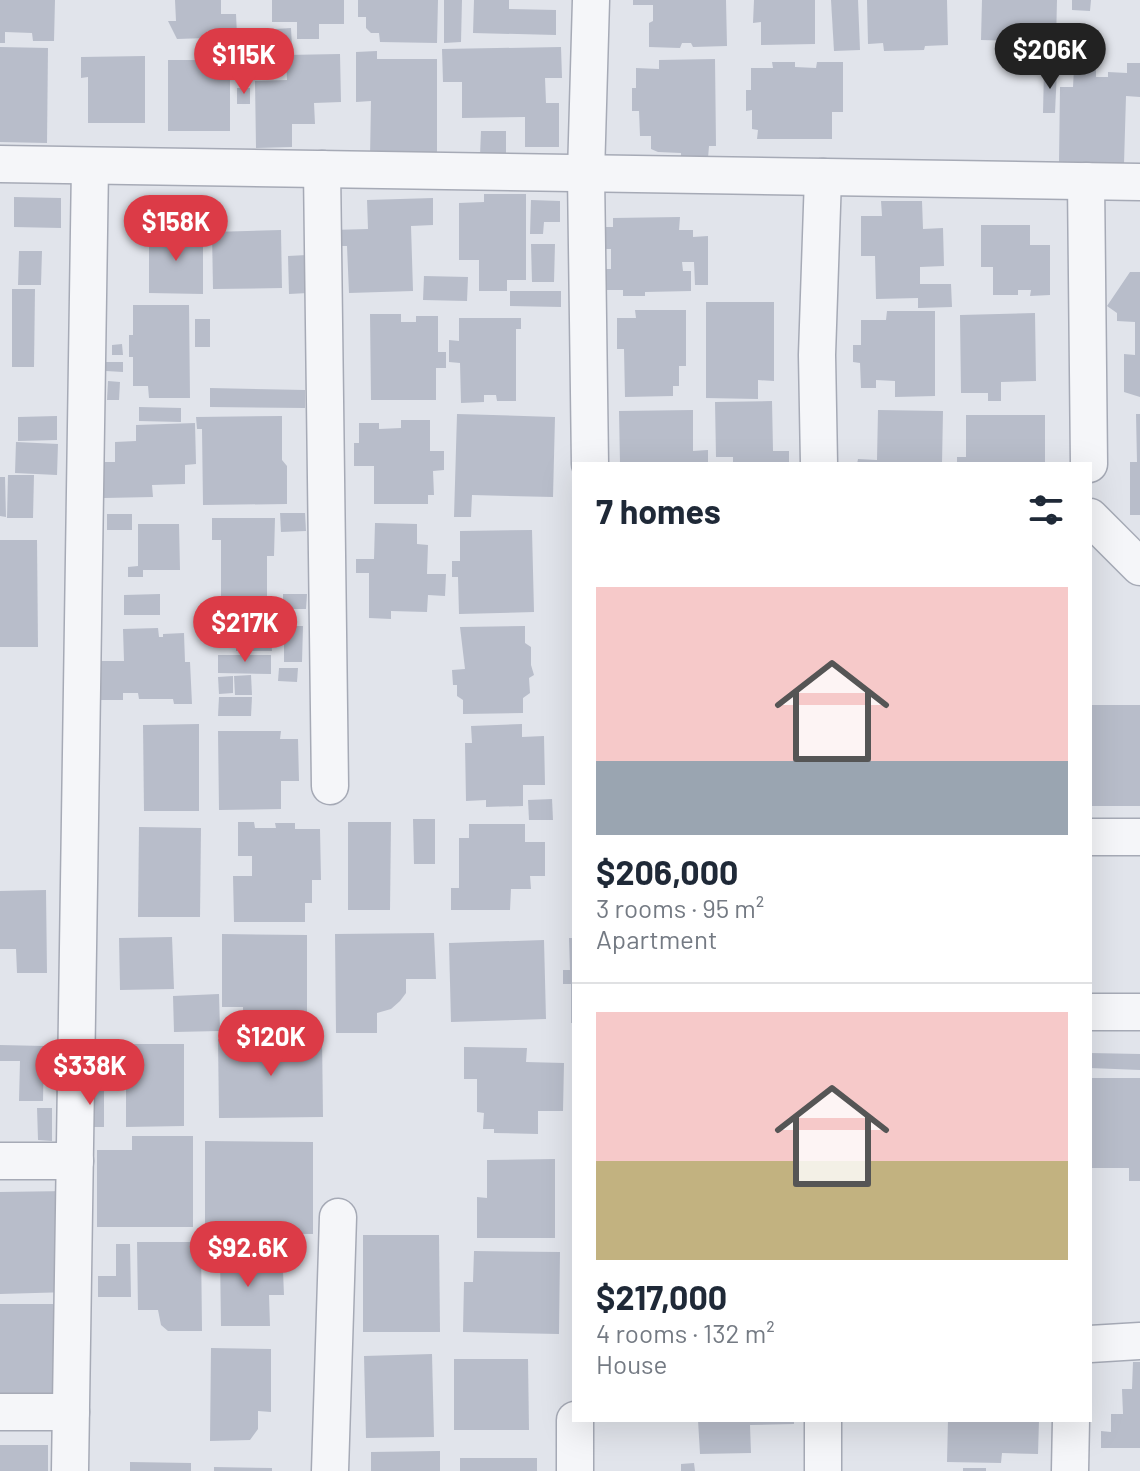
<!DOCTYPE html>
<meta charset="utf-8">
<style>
:root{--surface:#fff;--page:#f6f6f7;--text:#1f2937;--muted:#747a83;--line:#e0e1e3;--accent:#dc3b47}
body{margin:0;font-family:Barlow,sans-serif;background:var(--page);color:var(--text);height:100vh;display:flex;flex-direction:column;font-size:30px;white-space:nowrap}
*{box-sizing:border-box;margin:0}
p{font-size:26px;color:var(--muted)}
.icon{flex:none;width:44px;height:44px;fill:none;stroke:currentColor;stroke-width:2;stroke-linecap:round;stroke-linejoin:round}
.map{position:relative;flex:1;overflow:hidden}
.details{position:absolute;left:572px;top:462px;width:520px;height:960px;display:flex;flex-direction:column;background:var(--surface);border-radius:0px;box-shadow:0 8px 32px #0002}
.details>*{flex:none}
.price{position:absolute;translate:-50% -68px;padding:0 18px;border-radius:28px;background:var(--accent);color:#fff;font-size:26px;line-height:52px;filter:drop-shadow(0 2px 4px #0008)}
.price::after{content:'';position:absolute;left:50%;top:48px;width:24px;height:18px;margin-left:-12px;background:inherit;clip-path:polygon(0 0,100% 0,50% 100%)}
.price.active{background:#222;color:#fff}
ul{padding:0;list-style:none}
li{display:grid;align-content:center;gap:16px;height:424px;padding:0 24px}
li+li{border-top:2px solid var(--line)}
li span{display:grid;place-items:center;height:248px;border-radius:0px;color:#555}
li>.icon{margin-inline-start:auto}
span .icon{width:144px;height:144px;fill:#fffc;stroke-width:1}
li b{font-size:34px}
h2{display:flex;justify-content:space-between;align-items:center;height:96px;padding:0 24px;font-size:34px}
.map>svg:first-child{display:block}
</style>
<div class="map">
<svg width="1140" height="1471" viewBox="0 0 1140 1471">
<rect width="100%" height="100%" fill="#e1e4eb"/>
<!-- building -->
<g fill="#b8bdca">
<path d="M0 0H55L54 41H33L32 33 5 32V43H0Z"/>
<path d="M175 0H221V14H236L237 35 216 36V31H207V38L177 39 168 21H176Z"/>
<path d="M272 0H344V24H319V39H297V22H272Z"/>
<path d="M358 0H438L437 43 380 42 379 33H371L366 28V17H358Z"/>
<path d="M444 0H462L461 42 444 43Z"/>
<path d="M474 0H509V9L556 10V35L473 33Z"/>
<path d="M633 0H726L727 46 693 47 691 43H682L680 48 649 47V23L653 21V5H633Z"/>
<path d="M754 0H815V44L761 45V22L753 23Z"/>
<path d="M831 0H858L860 50 834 51Z"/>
<path d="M867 0H947L948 45 925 46 924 50 884 51 883 43 868 44Z"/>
<path d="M982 0H1057L1056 42 981 40Z"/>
<path d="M1072 0H1091L1090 11 1072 10Z"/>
<path d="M291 28 292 47 280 48 281 63 261 64 259 30Z"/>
<path d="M0 47 48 48 47 143 0 142Z"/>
<path d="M561 47 562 78H545L546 103H559V147H525V117L462 118V82H443L442 49Z"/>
<path d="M377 51V59H437V157L370 158 371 101 356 102V52Z"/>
<rect x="236" y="54" width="15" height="26"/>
<path d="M340 54 341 102 314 103 315 124H292V147L256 148 255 81 287 80 286 55Z"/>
<path d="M145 56V123H88V77L81 78V57Z"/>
<path d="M715 59 716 146H709L708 158H681V153L658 152 651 149V136H640L639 111H632V88H636V68L659 69V60Z"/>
<rect x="168" y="60" width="62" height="71"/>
<path d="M772 62H795V67L816 68 817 62H843V112H832V139H757L758 130 752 129V110L746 111V90H751V68H773Z"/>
<path d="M1127 63H1140V97L1126 96 1124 164 1059 162 1060 87H1073L1074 68H1096V77H1108V72L1127 73Z"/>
<path d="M1044 69H1057L1055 113H1043Z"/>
<rect x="237" y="88" width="13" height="16"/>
<path d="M481 131H506V157L480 156Z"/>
<path d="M484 194H526V280H507V291H479V260H459V203L484 202Z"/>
<path d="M14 197 61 198V228L14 227Z"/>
<path d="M433 198V225L411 226 413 291 349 293 347 246H333L332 230 368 229 367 200Z"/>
<path d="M531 200 560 201V222H544L543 234H530Z"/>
<path d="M881 201H922L923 229 943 228 944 266 920 267V284H951L952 307 918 308V298L876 299 875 256H861V216H882Z"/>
<path d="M209 203V215H198L197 204Z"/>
<path d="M150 209 151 225 136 226 135 210Z"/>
<path d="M680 217 679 230H693V237L708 236V285H695L694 262H682L683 271H691V291L645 292V296H623V290H601L602 269H611V249H604V227H613V218Z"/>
<path d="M981 225H1030V245H1050V295L1030 296 1031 290H1018V295H993V267H981Z"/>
<path d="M281 230 282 288 213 289 212 232Z"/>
<path d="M149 232H203V294L149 293Z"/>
<path d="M531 244H555L554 282H532Z"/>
<path d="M19 251H42L41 285H18Z"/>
<path d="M307 255 308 293 289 294 288 256Z"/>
<path d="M1130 272H1140V397L1124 392V354L1135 355V322L1117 321V313L1107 306Z"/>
<path d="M424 276 468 277 467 301 423 300Z"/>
<path d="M12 289H35L34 367H12Z"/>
<path d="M510 291H561V307L510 306Z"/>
<path d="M706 302H774V381L758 380V399L706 398Z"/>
<path d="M133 305H189L190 398H149L148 386H133V357H129V335H133Z"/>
<path d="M635 310H686V366H679V386H673V396L625 397 624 349H617V318H636Z"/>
<path d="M887 311H935V396L895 397V381L876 380V388H861L860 363 853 362V345H861V320H886Z"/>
<path d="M1035 313 1036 381 1001 382V401H988V393H961L960 315Z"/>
<path d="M370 314H401V322H416V316H438V352H446V368H436V400H371Z"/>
<path d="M459 318H521V329H516V401H497L496 395H484V402L461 403 460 363 449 362V340L459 341Z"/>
<rect x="195" y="319" width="15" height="28"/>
<path d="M122 344 123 355H112V345Z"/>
<path d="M106 362H123V372L106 371Z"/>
<path d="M108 381 120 382 119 400H107Z"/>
<path d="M210 388 305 390V408L210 407Z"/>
<path d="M772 401 773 451H789V464H733V457H716L715 402Z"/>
<path d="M139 407 181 408V422L139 421Z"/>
<path d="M693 410V451L708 450V464H620L619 411Z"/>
<path d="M878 410 943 411 942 464H857L858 459 877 460Z"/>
<path d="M457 414 555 417 553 497 472 495 471 517H454Z"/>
<path d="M1136 414H1140V515H1130V462H1137Z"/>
<path d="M966 415H1045V464H957V457H966Z"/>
<path d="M57 416V440L18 441V417Z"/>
<path d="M282 416V460L287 466V504L203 505 202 429H197L196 417Z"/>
<path d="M401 420H430V451H444V470L433 471 434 495H428V504H374V466H354V443H359V423H379V429L401 428Z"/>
<path d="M195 423 196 464 185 465V484L152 485 153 497 104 498 103 462H115V442L136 441V425Z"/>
<path d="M16 442 58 444 57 475 15 473Z"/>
<path d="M8 475H34L33 518H7Z"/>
<path d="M0 477H5L6 517 0 516Z"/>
<path d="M280 513H305L306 531 281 532Z"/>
<rect x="107" y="514" width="25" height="16"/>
<path d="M212 518H275L274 556H267V607H221V540H212Z"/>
<path d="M375 523 417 524V544L428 545 427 574H446L445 596 428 595 427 612 391 611V619L369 618V573H356V559H374Z"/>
<path d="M138 524H179L180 570H143V577H128V567L138 566Z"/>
<path d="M532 530 534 612 459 614 458 577H452V561H460V531Z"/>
<path d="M0 540H37L38 647H0Z"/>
<path d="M160 594V615H124V595Z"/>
<path d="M283 594H307L306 609H283Z"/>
<path d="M284 626H303L302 662H284Z"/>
<path d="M525 626V643L531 647V665L534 675 529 678 530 693 523 698V713L463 714V700L457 696V685H453L452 670 465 669 460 627Z"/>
<path d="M158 628 159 637H163V634L184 633 185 662H190L192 704H174L173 699H139L138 693H123V700H96L95 661H124L123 629Z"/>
<path d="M271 630 272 651H236V631Z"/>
<path d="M218 655H271V674L218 673Z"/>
<path d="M279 668H298L297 682 278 681Z"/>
<path d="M251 675 252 695H235L234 676Z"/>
<path d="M233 676V693L219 694 218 677Z"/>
<path d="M219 697H252L251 716H218Z"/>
<rect x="1090" y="705" width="50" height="101"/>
<path d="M199 724V811H144L143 725Z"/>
<path d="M522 724V737L544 736 545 785H523V806L486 807V800L466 801 465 743H472L471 726Z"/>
<path d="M218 731H281L280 739H298L299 781H281V809L219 810Z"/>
<path d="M552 799 553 820H529L528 800Z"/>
<path d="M413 819H435V864H414Z"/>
<path d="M238 822H254L255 828H276L275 823H295V829H320L321 880H312V903H305V922H234L233 876H252V856H238Z"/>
<path d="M348 822H391L390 910H348Z"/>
<path d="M469 824H525V842H545V876H530L531 889H511L510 910H451V888H459V838H469Z"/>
<path d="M139 827 201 828 200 917H138Z"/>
<path d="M46 890 47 973H17L16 949H0V891Z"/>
<path d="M434 933 436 979H406V993L400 1001 391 1009 377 1013V1033H336L335 934Z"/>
<path d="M222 934 307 935V1024L243 1023V1007H222Z"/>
<path d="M172 937 174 989 120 990 119 938Z"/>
<path d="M569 938H574V1023H571V984H563V970H570Z"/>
<path d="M544 940 546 1019 451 1022 449 943Z"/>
<path d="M219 994 220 1031 174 1032 173 996Z"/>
<path d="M322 1037 323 1117 219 1118 218 1039Z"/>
<path d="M126 1044H184V1126L126 1127Z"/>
<path d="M0 1045 44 1046 43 1101H19L20 1061H0Z"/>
<path d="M464 1047 527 1048 526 1062 564 1063 563 1111H538V1134L494 1133V1129H483L484 1113 477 1112V1079H464Z"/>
<path d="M1090 1053 1140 1054V1070L1090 1068Z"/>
<path d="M1090 1078H1140V1181H1129V1168H1092Z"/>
<path d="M104 1086V1127H77L76 1087Z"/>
<path d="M37 1108H52V1141L38 1140Z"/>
<path d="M132 1136H193V1227H97V1150H132Z"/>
<path d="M205 1141 313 1142V1234L205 1233Z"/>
<path d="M555 1159V1238H477V1197L487 1198V1160Z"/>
<path d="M68 1191 70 1292 0 1294V1192Z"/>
<path d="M363 1235H439L440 1332H363Z"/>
<path d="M137 1242H201L202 1331H168L161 1325 158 1310H138Z"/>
<path d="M116 1244H130L131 1297H98V1276H116Z"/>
<path d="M474 1251 560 1252 559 1334 463 1332 464 1282H473Z"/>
<path d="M269 1252V1272L283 1271 284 1295H269L270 1326H221L220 1253Z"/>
<path d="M0 1304H56L55 1402H0Z"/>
<path d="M211 1348 271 1349V1412L258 1411V1429L250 1440 210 1441Z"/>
<path d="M432 1354 434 1437 366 1438 364 1356Z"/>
<path d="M454 1359H528L529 1430H454Z"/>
<path d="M1133 1362H1140V1448H1101V1431L1111 1432V1414H1123L1122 1389H1132Z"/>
<path d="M698 1420H794V1424L750 1425 751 1453 700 1454Z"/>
<path d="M948 1420H1039L1038 1454 1002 1453 1001 1463 947 1462Z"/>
<rect x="0" y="1445" width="48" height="26"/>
<path d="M440 1451V1471H371V1452Z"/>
<rect x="460" y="1458" width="77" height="13"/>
<path d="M130 1462 191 1463V1471H130Z"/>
<path d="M694 1463 695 1471H681V1464Z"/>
<path d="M214 1467 272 1468V1471H214Z"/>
<rect x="963" y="1468" width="23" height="3"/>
</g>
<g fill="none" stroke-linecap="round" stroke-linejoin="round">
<defs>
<g id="minor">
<path d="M0 164 1140 182"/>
<path d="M322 169 330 786"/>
<path d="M1086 181 1089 464"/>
<path d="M590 464 586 174 591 0"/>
<path d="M819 464 817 355 823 177"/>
<path d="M1090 517 1140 567"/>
<path d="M1090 837H1140"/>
<path d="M1090 1012H1140"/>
<path d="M0 1161H75"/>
<path d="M1090 1344 1140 1341"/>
<path d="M0 1412H71"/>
<path d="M575 1420V1471"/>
<path d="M823 1420V1471"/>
<path d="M70 1471 90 166"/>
<path d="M330 1471 338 1217"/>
<path d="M1070 1471 1071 1420"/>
</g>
</defs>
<!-- minor casing -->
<use href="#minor" stroke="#a6aab6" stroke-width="39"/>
<!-- minor -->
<use href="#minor" stroke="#f5f6f9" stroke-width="36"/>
</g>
</svg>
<b class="price active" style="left:1050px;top:91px">$206K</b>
<b class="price" style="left:244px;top:96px">$115K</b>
<b class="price" style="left:176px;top:263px">$158K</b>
<b class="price" style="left:245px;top:664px">$217K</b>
<b class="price" style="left:271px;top:1078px">$120K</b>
<b class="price" style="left:90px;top:1107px">$338K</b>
<b class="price" style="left:248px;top:1289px">$92.6K</b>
<section class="details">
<h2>7 homes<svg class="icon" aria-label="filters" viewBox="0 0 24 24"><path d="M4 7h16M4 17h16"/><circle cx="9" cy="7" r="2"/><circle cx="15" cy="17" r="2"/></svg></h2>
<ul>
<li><span style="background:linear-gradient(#f6c9c9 70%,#9aa5b1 0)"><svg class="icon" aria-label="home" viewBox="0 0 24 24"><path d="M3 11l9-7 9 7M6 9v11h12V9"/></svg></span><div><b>$206,000</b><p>3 rooms · 95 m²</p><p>Apartment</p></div></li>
<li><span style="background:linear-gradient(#f6c9c9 60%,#c2b280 0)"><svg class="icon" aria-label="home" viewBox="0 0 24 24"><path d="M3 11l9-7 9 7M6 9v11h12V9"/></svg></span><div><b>$217,000</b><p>4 rooms · 132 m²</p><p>House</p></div></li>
</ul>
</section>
</div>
